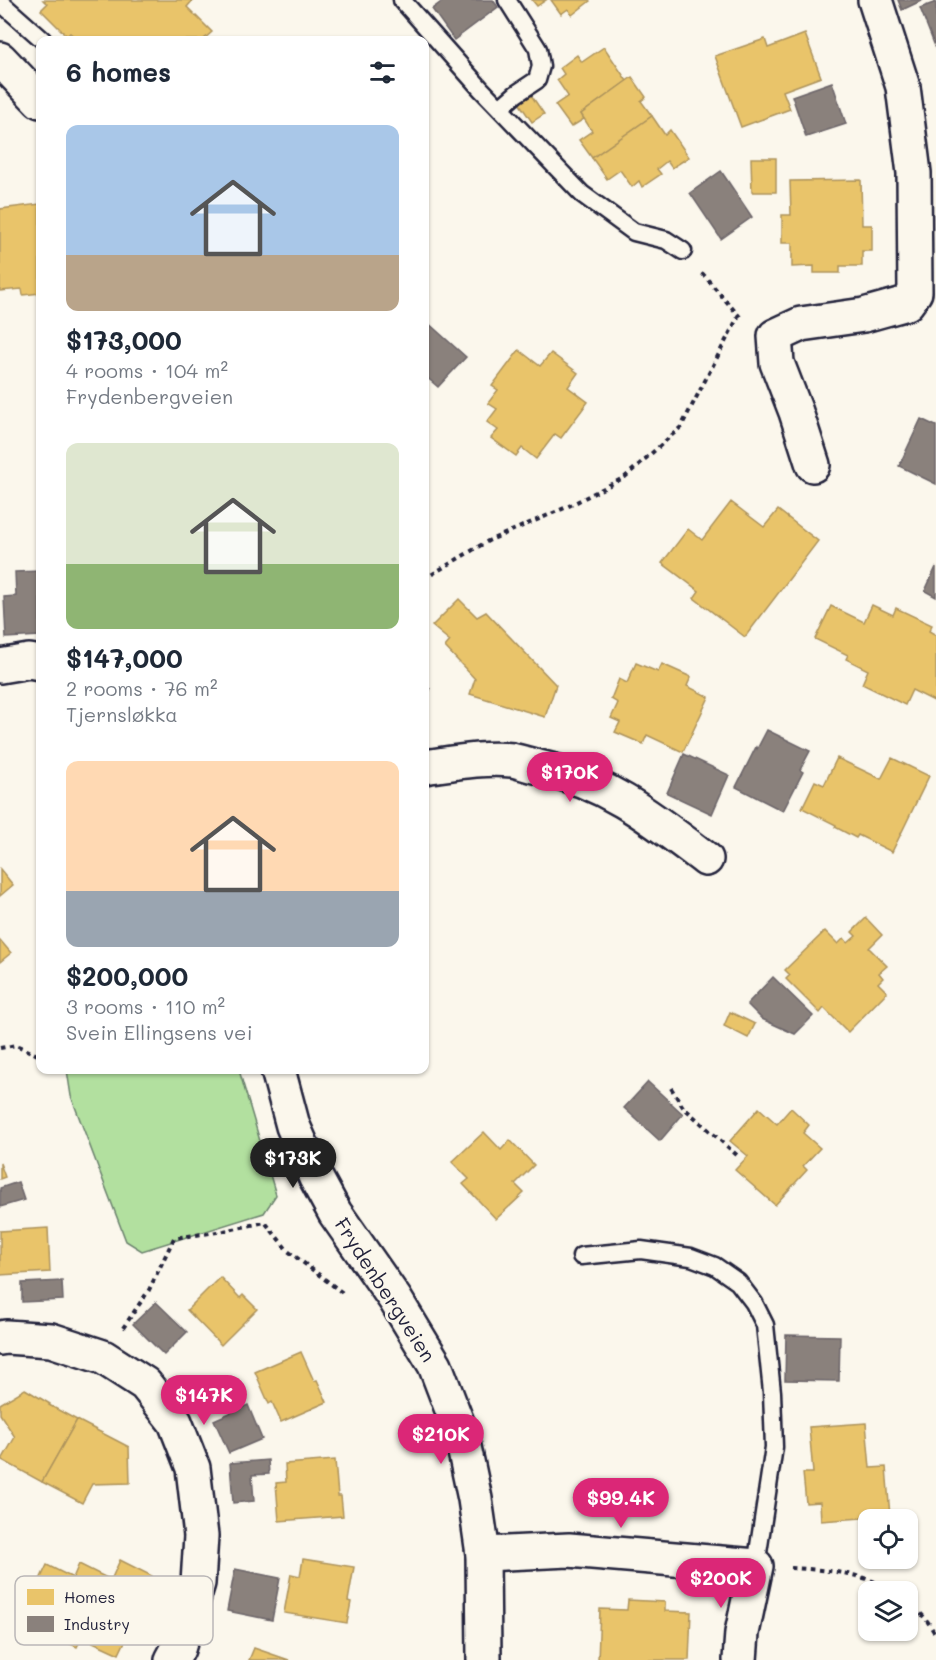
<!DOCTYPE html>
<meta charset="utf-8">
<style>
:root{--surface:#fff;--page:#f2f2f3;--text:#1f2937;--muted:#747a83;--accent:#db2777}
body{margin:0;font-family:Mali,sans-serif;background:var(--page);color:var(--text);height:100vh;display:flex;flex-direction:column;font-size:22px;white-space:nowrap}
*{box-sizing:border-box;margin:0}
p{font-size:20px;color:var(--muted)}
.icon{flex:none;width:33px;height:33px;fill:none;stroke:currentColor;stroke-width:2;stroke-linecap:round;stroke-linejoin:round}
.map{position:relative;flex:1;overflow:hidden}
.sheet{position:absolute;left:36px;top:36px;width:393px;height:1038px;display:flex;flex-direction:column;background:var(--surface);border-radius:12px;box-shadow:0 2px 4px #0004}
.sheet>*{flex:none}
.tools{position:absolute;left:858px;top:1509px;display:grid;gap:12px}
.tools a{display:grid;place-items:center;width:60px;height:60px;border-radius:12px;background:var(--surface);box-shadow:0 2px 4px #0004;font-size:30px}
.price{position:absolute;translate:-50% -51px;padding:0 14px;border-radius:21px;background:var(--accent);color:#fff;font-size:20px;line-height:39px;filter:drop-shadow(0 2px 3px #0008)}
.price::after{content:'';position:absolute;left:50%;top:36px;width:18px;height:14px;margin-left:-9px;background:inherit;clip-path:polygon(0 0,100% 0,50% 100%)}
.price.active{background:#222;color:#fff}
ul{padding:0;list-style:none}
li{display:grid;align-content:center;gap:12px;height:318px;padding:0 30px}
li span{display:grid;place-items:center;height:186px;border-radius:12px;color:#555}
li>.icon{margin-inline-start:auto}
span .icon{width:108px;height:108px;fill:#fffc;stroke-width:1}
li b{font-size:26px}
h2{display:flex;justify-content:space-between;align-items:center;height:72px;padding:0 30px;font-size:26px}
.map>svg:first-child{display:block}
</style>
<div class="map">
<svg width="936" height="1660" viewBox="0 0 936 1660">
<rect width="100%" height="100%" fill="#fbf7ec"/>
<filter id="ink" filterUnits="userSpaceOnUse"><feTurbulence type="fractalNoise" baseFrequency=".0167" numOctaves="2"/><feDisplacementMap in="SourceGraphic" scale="12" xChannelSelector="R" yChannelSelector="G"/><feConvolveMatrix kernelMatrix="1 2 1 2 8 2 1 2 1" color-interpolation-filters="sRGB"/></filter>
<g filter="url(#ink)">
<!-- green -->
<path fill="#b2e09f" stroke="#6a816d" stroke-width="1.5" d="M67 1070H239L276 1195 264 1213 142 1251 126 1241 71 1096Z"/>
<!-- homes -->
<g fill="#e9c46a" stroke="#ad935c" stroke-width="1.5">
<path d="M43 0H193L187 7 212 32 203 40H78L70 33 67 36 41 10 47 4Z"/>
<path d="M532 0H546L537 6Z"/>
<path d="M551 0H589L590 1 572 15 568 9 561 14Z"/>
<path d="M805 34 821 77 783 91 790 109 741 127 715 56 765 39 768 48Z"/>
<path d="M604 47 627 81 581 114 584 119 571 127 555 105 568 96 557 80 564 74 560 68 577 55 582 62Z"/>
<path d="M632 77 646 97 641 101 652 116 592 158 579 140 592 131 581 114Z"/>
<path d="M529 92 544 114 532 122 517 100Z"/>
<path d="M652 116 665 135 670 130 689 157 672 168 667 161 657 169 661 174 642 187 639 181 632 187 620 170 607 179 592 158Z"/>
<path d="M751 158H776V192H752Z"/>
<path d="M861 180 862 225H872V251H862V266H840V273H814V266L792 267V243H782V215H791L790 181Z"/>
<path d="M40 204V293L23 295 22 289 0 291V209Z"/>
<path d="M519 350 540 366 551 353 578 373 568 387 588 402 561 438 555 434 536 459 522 448 516 456 491 438 498 430 487 422 497 409 488 403 498 390 492 386Z"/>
<path d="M731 502 764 527 778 510 818 541 745 637 694 598 699 591 662 563 688 529 702 540Z"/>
<path d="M459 599 477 617 486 612 556 685 545 717 470 694 475 679 445 647 450 641 432 626Z"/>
<path d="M872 605 893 615 896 608 932 625 929 631 936 635V702L912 690 905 705 862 684 868 670 846 659 848 655 815 639 831 606 864 622Z"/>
<path d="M636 663 658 672 662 664 691 677 687 686 709 697 683 752 647 735 643 744 615 732 620 722 611 718 618 703 611 699 619 679 627 683Z"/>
<path d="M837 758 881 779 892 758 929 776 892 852 858 835 856 838 835 827 836 825 802 808 815 781 824 785Z"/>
<path d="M0 869 13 885 0 896Z"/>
<path d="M866 918 882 935 869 948 887 966 879 973 883 978 878 983 887 992 848 1032 824 1008 820 1013 786 979 790 975 785 970 825 931 838 944 844 938 848 943 856 936 852 932Z"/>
<path d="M0 940 11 953 0 962Z"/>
<path d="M730 1012 755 1024 748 1038 724 1026Z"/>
<path d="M759 1108 777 1124 791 1108 809 1125 803 1133 820 1148 803 1166 807 1170 775 1205 735 1170 748 1156 730 1141Z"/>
<path d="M484 1132 501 1150 510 1140 534 1165 515 1184 524 1193 496 1219 463 1184 469 1179 452 1162Z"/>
<path d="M0 1163 5 1177 0 1179Z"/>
<path d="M48 1228 50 1272 0 1275V1231Z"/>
<path d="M220 1277 240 1298 243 1295 257 1309 221 1345 187 1310Z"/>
<path d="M301 1352 314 1381 317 1380 327 1402 281 1422 272 1402 269 1404 255 1372Z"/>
<path d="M25 1389 50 1404 49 1405 77 1420 42 1482 2 1460 15 1437 0 1414V1404Z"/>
<path d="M77 1420 129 1447 130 1483 92 1484 82 1503 42 1482Z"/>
<path d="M866 1423 870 1468 886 1467 890 1516 821 1521 820 1502 806 1503 803 1473H813L809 1427Z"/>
<path d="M335 1460 338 1496H341L343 1516 279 1521 276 1483 286 1482 285 1464Z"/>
<path d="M303 1559 354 1567 348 1601 351 1602 347 1623 284 1613 291 1574 300 1576Z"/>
<path d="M120 1560 152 1576 137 1609 140 1610 119 1654 82 1637 77 1647 47 1633 52 1622 26 1609 47 1565 73 1578 79 1564 111 1580Z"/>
<path d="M628 1600 665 1602V1611L691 1612 689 1660H598L600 1609 627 1610Z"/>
<path d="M254 1648 289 1660H249Z"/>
</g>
<!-- industry -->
<g fill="#8a817c" stroke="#6b6468" stroke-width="1.5">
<path d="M444 0H493L498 7 454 40 432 9Z"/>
<path d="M898 0H923L902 10Z"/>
<path d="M936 2V49L920 8Z"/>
<path d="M832 82 846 124 806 137 792 96Z"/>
<path d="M721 171 752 217 721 239 690 193Z"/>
<path d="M426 321 466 357 438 387 424 375V322Z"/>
<path d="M921 419 936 426V484L899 466Z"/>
<path d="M936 567V597L925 591Z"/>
<path d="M40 571V636L6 638 4 597 16 596 15 572Z"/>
<path d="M424 687 430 689 424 714Z"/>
<path d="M767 730 810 751 800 770 803 772 783 811 736 787 756 747 757 749Z"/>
<path d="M684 754 729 775 712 814 667 793Z"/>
<path d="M773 977 813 1016 795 1034 762 1019 747 1004Z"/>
<path d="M648 1082 683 1114 660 1141 624 1108Z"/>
<path d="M18 1182 24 1200 0 1207V1188Z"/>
<path d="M62 1281 63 1300 22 1302V1283Z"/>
<path d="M156 1302 187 1332 164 1355 133 1324Z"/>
<path d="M786 1335 840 1336 839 1381 785 1380Z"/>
<path d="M248 1405 262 1439 229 1453 214 1420Z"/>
<path d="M268 1460 269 1474 252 1475 254 1501 233 1503 230 1463Z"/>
<path d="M235 1569 280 1578 272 1620 227 1611Z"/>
</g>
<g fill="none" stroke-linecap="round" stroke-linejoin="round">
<defs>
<g id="lane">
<path d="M402 0 481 89 582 194 634 232 666 240 683 251"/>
<path d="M0 2 43 40"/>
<path d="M500 108 516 94 537 80 541 66 538 49 507 0"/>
<path d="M581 1256 641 1250 691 1257 715 1266 738 1282 754 1303 765 1325 772 1392 774 1447 756 1566"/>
</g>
<g id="street">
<path d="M0 59 40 101"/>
<path d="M813 465 796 412 777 363 775 336 801 324 864 315 907 303 915 292 914 173 903 87 875 0"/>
<path d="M0 666 29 661 40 663"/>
<path d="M424 767C453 763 482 757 512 760 521 762 530 765 539 767 607 782 652 818 706 859"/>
<path d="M278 1070 293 1126 316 1178 335 1213 395 1299 435 1365 461 1433 475 1499 483 1554 484 1660"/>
<path d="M0 1338 6 1337 51 1340 103 1357 145 1384 175 1422 193 1468 201 1536 198 1583 178 1649 172 1660"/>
<path d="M483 1554 569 1550 756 1566 742 1633 740 1660"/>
</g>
</defs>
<!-- lane casing -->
<use href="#lane" stroke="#22223b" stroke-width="21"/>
<!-- street casing -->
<use href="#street" stroke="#22223b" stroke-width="38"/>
<!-- path -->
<g stroke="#22223b" stroke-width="4" stroke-dasharray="4.5 4.5" stroke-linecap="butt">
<path d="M702 273 740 317"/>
<path d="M424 579 488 541 567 507 625 477 681 427 738 317"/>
<path d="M0 1048 16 1045 40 1056"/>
<path d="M95 1070 107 1072"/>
<path d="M671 1088 683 1107 738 1156"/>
<path d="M123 1328 149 1290 174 1238 224 1231 265 1222 288 1251 344 1294"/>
<path d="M791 1568C825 1570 864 1572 894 1592"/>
<path d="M908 1601 926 1619 936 1635"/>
</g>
<!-- lane -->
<use href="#lane" stroke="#fbf7ec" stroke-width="16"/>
<!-- street -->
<use href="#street" stroke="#fbf7ec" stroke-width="33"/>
</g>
</g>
<g text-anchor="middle" stroke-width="6" stroke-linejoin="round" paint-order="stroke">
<!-- street labels -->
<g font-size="20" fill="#22223b" stroke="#fbf7ec">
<text transform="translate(385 1290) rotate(57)" y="7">Frydenbergveien</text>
</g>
</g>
<!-- legend -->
<rect x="15" y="1576" width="198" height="69" rx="9" fill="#fbf7ec" stroke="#bab7b7" stroke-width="1.5"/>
<rect x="27" y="1589" width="27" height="16" fill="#e9c46a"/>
<rect x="27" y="1616" width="27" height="16" fill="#8a817c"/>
<g font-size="16" fill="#22223b">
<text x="64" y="1603">Homes</text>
<text x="64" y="1630">Industry</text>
</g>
</svg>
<div class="tools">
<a><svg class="icon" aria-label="locate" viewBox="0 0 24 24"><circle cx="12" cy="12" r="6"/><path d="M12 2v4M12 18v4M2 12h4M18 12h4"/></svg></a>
<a><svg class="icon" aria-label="layers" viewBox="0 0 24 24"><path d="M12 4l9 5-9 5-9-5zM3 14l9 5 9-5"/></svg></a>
</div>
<b class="price" style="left:570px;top:803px">$170K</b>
<b class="price active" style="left:293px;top:1189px">$173K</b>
<b class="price" style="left:204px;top:1426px">$147K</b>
<b class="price" style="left:441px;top:1465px">$210K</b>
<b class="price" style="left:621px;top:1529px">$99.4K</b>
<b class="price" style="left:721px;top:1609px">$200K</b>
<section class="sheet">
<h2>6 homes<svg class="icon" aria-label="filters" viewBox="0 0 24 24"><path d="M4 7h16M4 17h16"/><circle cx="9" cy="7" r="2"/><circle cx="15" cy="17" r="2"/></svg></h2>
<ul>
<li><span style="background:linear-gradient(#a9c7e8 70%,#b9a48a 0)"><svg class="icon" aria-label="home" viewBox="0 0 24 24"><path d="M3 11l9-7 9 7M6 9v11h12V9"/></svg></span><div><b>$173,000</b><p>4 rooms · 104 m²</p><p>Frydenbergveien</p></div></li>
<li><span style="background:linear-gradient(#dfe7d0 65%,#8fb573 0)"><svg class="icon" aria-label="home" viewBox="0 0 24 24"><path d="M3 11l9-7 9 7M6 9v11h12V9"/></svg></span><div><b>$147,000</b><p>2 rooms · 76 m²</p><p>Tjernsløkka</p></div></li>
<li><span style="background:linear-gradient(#ffd9b3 70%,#9aa5b1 0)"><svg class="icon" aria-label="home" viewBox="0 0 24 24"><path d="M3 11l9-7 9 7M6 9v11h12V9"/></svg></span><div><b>$200,000</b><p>3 rooms · 110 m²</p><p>Svein Ellingsens vei</p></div></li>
</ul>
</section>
</div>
